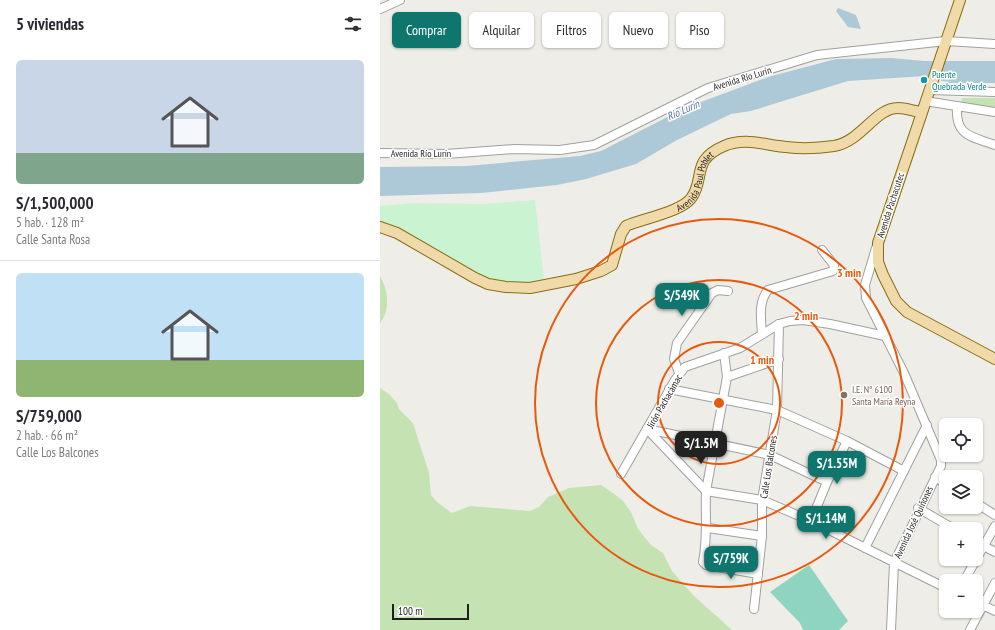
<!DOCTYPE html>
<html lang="es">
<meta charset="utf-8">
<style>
:root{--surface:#fff;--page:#f2f2f3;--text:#2b2b33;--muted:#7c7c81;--line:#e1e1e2;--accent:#0f766e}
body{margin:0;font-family:"PT Sans Narrow",sans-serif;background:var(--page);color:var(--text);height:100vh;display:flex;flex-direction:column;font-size:15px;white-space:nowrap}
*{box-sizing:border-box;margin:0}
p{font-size:13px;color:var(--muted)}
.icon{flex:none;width:22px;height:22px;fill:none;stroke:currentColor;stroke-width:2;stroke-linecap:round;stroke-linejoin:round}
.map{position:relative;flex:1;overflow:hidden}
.side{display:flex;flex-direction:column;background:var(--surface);width:380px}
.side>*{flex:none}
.top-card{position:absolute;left:12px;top:12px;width:380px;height:36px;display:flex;gap:8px}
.tools{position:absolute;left:559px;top:418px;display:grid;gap:8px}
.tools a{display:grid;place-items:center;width:44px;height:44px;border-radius:6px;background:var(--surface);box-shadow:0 1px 3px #0004;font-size:20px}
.scale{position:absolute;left:12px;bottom:10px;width:77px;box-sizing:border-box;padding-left:4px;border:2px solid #1f1f1f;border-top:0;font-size:11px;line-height:14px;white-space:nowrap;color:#1f1f1f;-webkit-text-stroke:3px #fff;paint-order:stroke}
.price{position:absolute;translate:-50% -34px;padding:0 9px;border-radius:8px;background:var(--accent);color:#fff;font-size:13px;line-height:26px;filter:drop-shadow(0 1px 2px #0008)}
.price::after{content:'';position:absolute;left:50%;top:24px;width:12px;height:9px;margin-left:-6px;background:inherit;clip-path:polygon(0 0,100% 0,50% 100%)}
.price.selected{background:#222;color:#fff}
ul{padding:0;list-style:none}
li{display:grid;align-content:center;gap:8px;height:212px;padding:0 16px}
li+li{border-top:1px solid var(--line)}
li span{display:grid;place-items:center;height:124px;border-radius:6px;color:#555}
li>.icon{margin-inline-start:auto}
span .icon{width:72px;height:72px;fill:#fffc;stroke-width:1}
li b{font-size:17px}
h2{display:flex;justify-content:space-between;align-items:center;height:48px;padding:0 16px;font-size:17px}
.tag{padding:0 14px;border-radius:6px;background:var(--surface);box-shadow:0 1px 3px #0004;font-size:14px;line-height:36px}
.tag.selected{background:var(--accent);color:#fff}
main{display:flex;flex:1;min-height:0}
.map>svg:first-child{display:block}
</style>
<main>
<section class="side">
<h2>5 viviendas<svg class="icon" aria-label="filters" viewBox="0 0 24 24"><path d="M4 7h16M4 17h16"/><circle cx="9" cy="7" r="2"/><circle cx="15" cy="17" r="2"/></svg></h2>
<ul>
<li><span style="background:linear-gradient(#c9d6e8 75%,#7fa58c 0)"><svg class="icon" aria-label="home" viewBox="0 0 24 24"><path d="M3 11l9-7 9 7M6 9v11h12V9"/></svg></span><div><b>S/1,500,000</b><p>5 hab. · 128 m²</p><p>Calle Santa Rosa</p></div></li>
<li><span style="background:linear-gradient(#bfe0f5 70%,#8fb573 0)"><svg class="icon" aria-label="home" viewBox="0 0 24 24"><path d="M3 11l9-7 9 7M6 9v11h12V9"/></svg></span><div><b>S/759,000</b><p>2 hab. · 66 m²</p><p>Calle Los Balcones</p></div></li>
</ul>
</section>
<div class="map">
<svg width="615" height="630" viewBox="0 0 615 630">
<rect width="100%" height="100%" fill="#efede7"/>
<!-- grass -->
<g fill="#c5e2b3">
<path d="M582 98H615V110L581 103Z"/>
<path d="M0 276C8 290 11 309 0 323Z"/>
<path d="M0 388 10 395 17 403 19 409 33 423 49 473 51 495 57 502 72 513 90 506 150 511 159 507 168 497 189 488 221 485 233 493 243 501 251 512 258 529 271 545 283 553 292 571 313 595 352 630H0Z"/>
</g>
<!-- park -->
<path fill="#c9f3d1" d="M155 200 164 281 140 283 114 281 93 271 15 227 0 222V206L34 203 105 204Z"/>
<!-- pitch -->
<path fill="#8fd4c1" d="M429 565 468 621 459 630H423L420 623 390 592Z"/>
<!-- water -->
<g fill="#adc9d7">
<path d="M458 8 476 15 481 29 468 27 456 11Z"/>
<path d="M512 58 544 61H615V83H570L545 76 468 81 371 111 351 114 297 140 256 164 206 179 177 185 101 193 0 196V167L86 166 200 156 221 151 305 108 388 77 456 59Z"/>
</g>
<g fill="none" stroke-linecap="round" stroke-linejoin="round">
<defs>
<g id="minor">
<path d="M0 9 20 0"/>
<path d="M549 90 615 92"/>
<path d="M545 101 615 112"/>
<path d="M577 106C575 136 590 136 615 145"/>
<path d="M0 153 66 154 134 149 180 150 214 145 328 88 437 55 566 41 615 44"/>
<path d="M496 248 485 285 486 298 524 373 561 460V466L514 563 511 630"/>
<path d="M382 334C381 319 378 302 388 290L453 271 454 265 442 250"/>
<path d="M344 353 347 377 326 491C325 517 328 537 323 562L326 565 378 574"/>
<path d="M299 373 294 359 297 343 332 293 338 290 348 291"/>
<path d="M347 377 399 359"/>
<path d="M289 389 397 410 467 441 524 471"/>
<path d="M267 429 326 491 382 500 431 521 566 588"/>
<path d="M267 429 390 455 447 482"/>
<path d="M241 474 295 380 305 367 360 348 399 324 410 321 423 320 450 324 505 336"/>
<path d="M555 477 566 484"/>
<path d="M596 503 615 515"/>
<path d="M538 508 574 529"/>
<path d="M431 521 447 482 467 441"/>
<path d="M328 528 382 536"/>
<path d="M596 542 615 552"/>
<path d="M485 548 547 425"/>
<path d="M584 581 615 526"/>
<path d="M596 602 615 611"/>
<path d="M374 609 382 536V500L397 410 399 324"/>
<path d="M590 630 615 583"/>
</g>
<g id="major">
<path d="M580 0 498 243V262L503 275 516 301 527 312 615 359"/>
<path id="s1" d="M0 227 17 233 95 278 108 284 126 287 150 288 196 279 221 271 232 265 241 234 246 226C262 219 304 211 312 197 325 178 311 160 344 146 365 137 384 145 406 147 421 149 440 148 454 146 482 141 495 108 518 108 525 108 534 111 541 112"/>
</g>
</defs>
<!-- minor casing -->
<use href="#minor" stroke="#a0a0a0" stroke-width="10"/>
<!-- major casing -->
<use href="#major" stroke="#886e13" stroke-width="12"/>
<!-- minor -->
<use href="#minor" stroke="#fff" stroke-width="8"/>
<!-- major -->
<use href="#major" stroke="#f1daaa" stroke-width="10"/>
</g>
<!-- distance rings -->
<g fill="none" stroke="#e8590c" stroke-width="2">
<circle cx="339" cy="403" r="61"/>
<circle cx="339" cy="403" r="123"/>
<circle cx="339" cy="403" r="184"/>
</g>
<!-- markers -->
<circle fill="#0f9aa8" stroke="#fff" stroke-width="1.5" cx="544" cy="80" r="4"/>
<circle fill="#8d6e63" stroke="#fff" stroke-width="1.5" cx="464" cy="395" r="4"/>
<g text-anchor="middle" stroke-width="3" stroke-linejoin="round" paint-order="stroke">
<!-- culture labels -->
<g font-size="10" fill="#0d838f" stroke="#fff" text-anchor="start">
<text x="552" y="78">Puente<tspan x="552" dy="12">Quebrada Verde</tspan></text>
</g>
<!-- street labels -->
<g font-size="10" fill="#1f1f1f" stroke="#fff">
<text transform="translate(362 78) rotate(-17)" y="4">Avenida Río Lurín</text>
<text x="41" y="157">Avenida Río Lurín</text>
<text dy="4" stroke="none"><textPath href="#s1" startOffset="380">Avenida Paul Poblet</textPath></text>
<text transform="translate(510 205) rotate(-72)" y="4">Avenida Pachacutec</text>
<text transform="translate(284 401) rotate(-60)" y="4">Jirón Pachacámac</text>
<text transform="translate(388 467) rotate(-81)" y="4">Calle Los Balcones</text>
<text transform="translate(533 522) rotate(-65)" y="4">Avenida José Quiñones</text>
</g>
<!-- education labels -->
<g font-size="10" fill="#785e54" stroke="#fff" text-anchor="start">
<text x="472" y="393">I.E. N° 6100<tspan x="472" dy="12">Santa María Reyna</tspan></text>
</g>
<!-- water labels -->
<g font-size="11" font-style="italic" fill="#5775a3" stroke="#fff">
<text transform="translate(303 110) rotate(-24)" y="4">Río Lurín</text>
</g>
</g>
<circle cx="339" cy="403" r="6" fill="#e8590c" stroke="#fff" stroke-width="2"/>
<g font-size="12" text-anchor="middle" font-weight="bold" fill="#e8590c" stroke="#fff" stroke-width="3" stroke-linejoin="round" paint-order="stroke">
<text x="469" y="277">3 min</text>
<text x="426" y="320">2 min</text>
<text x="382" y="364">1 min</text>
</g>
</svg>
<div class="tools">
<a><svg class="icon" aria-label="locate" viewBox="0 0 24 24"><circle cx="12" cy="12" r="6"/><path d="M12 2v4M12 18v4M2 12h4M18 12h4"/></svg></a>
<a><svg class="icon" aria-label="layers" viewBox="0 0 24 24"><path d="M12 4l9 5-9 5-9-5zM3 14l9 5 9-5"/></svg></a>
<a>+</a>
<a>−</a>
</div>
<div class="scale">100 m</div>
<b class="price" style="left:302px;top:317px">S/549K</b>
<b class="price selected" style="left:321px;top:465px">S/1.5M</b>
<b class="price" style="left:457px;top:485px">S/1.55M</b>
<b class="price" style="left:446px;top:540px">S/1.14M</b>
<b class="price" style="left:351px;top:580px">S/759K</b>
<div class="top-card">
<a class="tag selected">Comprar</a>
<a class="tag">Alquilar</a>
<a class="tag">Filtros</a>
<a class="tag">Nuevo</a>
<a class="tag">Piso</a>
</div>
</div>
</main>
